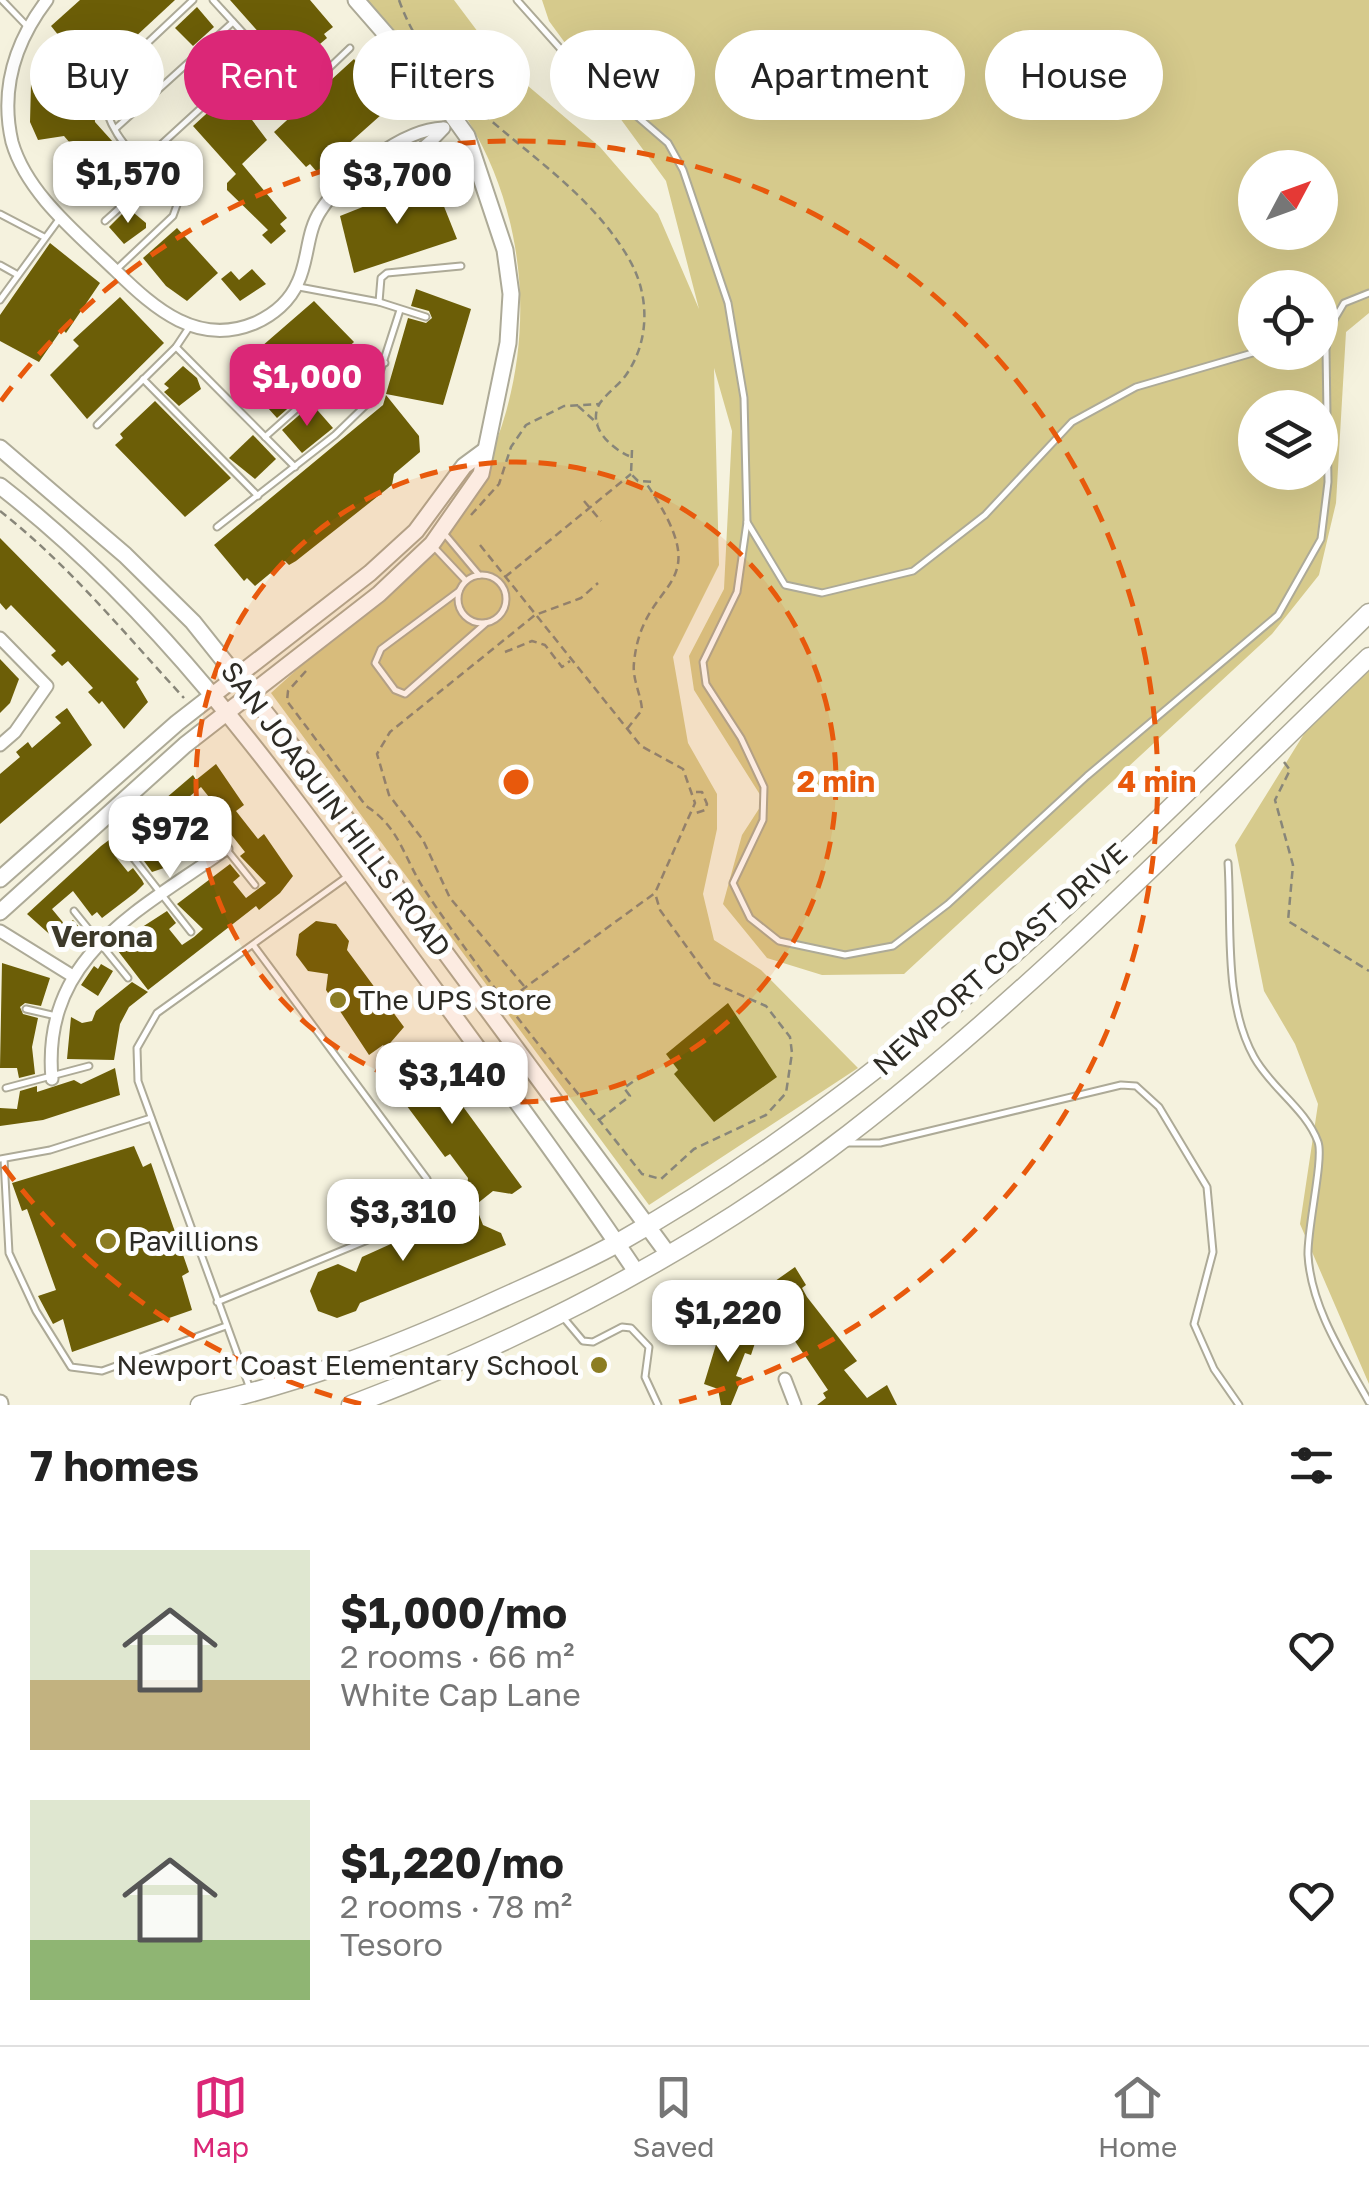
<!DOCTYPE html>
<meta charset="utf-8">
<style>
:root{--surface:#fff;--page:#f6f6f6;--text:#222;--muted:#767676;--line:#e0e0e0;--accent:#db2777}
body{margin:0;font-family:"Golos Text",sans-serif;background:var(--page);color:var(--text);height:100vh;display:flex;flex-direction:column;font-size:38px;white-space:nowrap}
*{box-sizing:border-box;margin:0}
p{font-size:32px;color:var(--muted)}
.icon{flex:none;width:55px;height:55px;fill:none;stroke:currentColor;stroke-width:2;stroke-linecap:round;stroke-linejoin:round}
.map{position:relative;height:1405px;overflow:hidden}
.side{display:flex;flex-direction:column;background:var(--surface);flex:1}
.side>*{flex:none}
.guide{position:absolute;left:30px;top:30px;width:1310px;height:90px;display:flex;gap:20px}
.needle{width:65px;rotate:49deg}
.tools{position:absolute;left:1238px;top:150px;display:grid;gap:20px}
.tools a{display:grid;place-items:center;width:100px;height:100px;border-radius:50%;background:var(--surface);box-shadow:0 10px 40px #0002;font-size:50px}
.price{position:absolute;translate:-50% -85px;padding:0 22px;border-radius:20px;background:#fff;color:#222;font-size:32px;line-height:65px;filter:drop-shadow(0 2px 5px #0008)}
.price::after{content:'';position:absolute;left:50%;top:60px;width:30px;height:22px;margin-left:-15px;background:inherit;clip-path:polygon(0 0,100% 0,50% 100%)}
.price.current{background:var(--accent);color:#fff}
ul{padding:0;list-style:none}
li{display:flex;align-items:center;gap:30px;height:250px;padding:0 30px}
li span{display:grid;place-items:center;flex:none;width:280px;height:200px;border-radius:0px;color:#555}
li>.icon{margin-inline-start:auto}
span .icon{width:120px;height:120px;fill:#fffc;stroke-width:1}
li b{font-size:42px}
h2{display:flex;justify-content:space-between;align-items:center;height:120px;padding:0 30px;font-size:42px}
.chip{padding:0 35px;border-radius:45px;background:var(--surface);box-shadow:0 10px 40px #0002;font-size:35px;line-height:90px}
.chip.current{background:var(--accent);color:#fff}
.tab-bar{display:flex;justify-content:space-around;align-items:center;height:140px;border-top:2px solid var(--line);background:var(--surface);font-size:28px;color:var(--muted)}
.tab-bar a{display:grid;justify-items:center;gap:5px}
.tab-bar .current{color:var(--accent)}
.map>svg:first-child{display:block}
</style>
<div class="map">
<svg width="1369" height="1405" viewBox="0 0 1369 1405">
<rect width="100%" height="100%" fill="#f5f2de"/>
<!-- green -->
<g fill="#d6ca8c" fill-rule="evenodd">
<path d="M367 0H454L502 64 600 147 658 214 699 309 666 181 549 21 542 0H1369V313L1346 332 1336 503 1319 575 1272 634 904 974 822 975 767 958 723 904 742 835 764 801 694 690 689 656 724 589 732 431 714 368 719 565 673 657 688 743 717 794V829L703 894 714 940 761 970 858 1068 649 1205 271 693C312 656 353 618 394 581 412 565 435 549 449 529 535 412 545 248 469 122 443 78 401 39 367 0ZM1255 168H1320V232H1255ZM1255 288H1320V352H1255ZM1255 408H1320V472H1255Z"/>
<path d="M1369 661V1384L1300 1224 1318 1104 1295 1044 1264 991 1235 845 1330 692Z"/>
</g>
<!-- building -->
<g fill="#6c5e07">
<path d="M80 0H175L92 77 51 26Z"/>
<path d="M230 0H310L333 27 324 34 327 38 287 72 274 58 278 54Z"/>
<path d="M197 7 214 27 193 46 175 28Z"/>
<path d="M354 59 391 106 317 172 310 164 306 167 274 132Z"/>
<path d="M265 66 281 87 249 116 267 140 242 164 287 218 280 224 286 231 271 244 262 235 268 230 227 190V183L236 174 193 126 227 95 234 104 250 90 245 80Z"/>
<path d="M45 73 92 82 95 122 131 162 106 187 83 200 58 172 76 150 64 136 38 140 30 122 31 84 33 75 44 77Z"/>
<path d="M173 146 184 150 196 165 177 182 157 163Z"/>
<path d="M433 179 457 239 354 273 340 216Z"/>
<path d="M128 208 146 223V228L124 244 109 227Z"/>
<path d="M177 228 218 273 187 301 166 286 143 258Z"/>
<path d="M50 243 100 283 66 333 62 329 39 362 0 341V315Z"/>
<path d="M252 269 266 284 240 301 221 279 231 271 239 280Z"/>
<path d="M416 289 471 309 443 405 386 394 408 318 426 323 432 318 429 311 411 306Z"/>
<path d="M120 297 164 343 87 419 50 375 79 346 73 340Z"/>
<path d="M314 301 354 342 300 390 304 394 277 418 241 378 245 375 238 367Z"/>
<path d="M183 366 197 378 201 389 179 406 164 392 169 388 164 384Z"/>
<path d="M386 395 419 436 420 452 394 474 392 485 296 561 289 565 285 561 255 586 247 578 244 581 214 545 383 405Z"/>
<path d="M155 401 231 478 185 517 115 445 123 438 120 434Z"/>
<path d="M312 404 333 428 302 453 282 430Z"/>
<path d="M253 435 276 459 255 479 229 458Z"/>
<path d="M0 538 139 679 136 682 148 702 124 729 102 701 99 704 88 692 93 688 68 661 62 666 51 655 56 651 11 605 6 610 0 603Z"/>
<path d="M0 659 19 679 10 703 0 713Z"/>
<path d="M67 708 92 745 0 824V774L20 757 16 752 28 742 32 748 61 723 55 717Z"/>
<path d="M216 764 244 805 236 811 258 839 264 834 293 876 280 893 259 910 256 906 148 990 118 951 119 942 167 911 176 923 169 929 182 945 194 937 203 929 177 904 230 864 240 876 233 882 246 898 266 883 240 856 245 852 222 823 217 827 207 815 217 807 201 787 177 807 207 835 173 865 152 872 144 861 155 852 141 835 115 856 128 872 133 868 142 880 144 884 136 892 102 918 97 912 92 916 73 891 52 909 66 926 73 920 84 933 66 949 27 914 101 846 129 825 131 828 193 775 196 780Z"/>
<path d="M316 921 336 924 349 941 347 950 404 1027 385 1049 383 1045 369 1055 326 990 328 974 308 971 296 955 299 934Z"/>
<path d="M2 963 50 978 41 1006 25 1003 20 1007 23 1014 38 1018 32 1047 35 1074 19 1078 17 1068H0Z"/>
<path d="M101 964 113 971 98 996 81 985 94 966 98 969Z"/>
<path d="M132 982 148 992 129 1007 120 1024 114 1060 67 1059 71 1017 82 1023 92 1021 96 1011Z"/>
<path d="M728 1003 777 1077 714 1122 674 1074 678 1070 666 1054Z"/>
<path d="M423 1052 522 1187 512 1194 493 1191 478 1203 467 1188 468 1178 450 1154 445 1157 386 1078 406 1059 409 1062Z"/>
<path d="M115 1068 120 1095 43 1120 0 1126V1108L17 1109 20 1091 37 1086V1092L74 1080 81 1084Z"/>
<path d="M134 1146 143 1167 151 1163 189 1272 182 1276 192 1310 72 1352 63 1319 53 1324 38 1296 56 1290 27 1209 22 1211 12 1183Z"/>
<path d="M476 1207 483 1225 501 1233 506 1245 360 1303 356 1311 337 1318 318 1311 310 1291 318 1272 338 1264 356 1272 362 1257 424 1229 427 1235 455 1224 459 1215Z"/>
<path d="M795 1267 806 1285 802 1288 807 1297 857 1361 844 1370 867 1398 887 1385 897 1405H817L826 1398 823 1393 828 1390 761 1291Z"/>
<path d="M726 1328 755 1343 751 1355 745 1353 736 1376 742 1378 731 1405H721L718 1389 704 1384 718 1338H722Z"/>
</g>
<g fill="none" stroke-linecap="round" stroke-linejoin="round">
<defs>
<g id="lane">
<path d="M2 0 26 25"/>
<path d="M213 0 300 95"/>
<path d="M517 0 566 55 668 143 683 170 728 303 744 398 747 522 737 592 703 662 706 684 741 738 764 787 763 820 733 883 750 918 779 941 845 955 893 946 948 904 1087 776 1278 615 1321 539 1328 482 1326 349 1331 325 1344 303 1369 293"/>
<path d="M283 112 350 48"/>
<path d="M115 129 233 22"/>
<path d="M142 162 261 53"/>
<path d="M0 214 44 237"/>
<path d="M105 221 155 176"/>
<path d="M0 265 18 275"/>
<path d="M118 268 173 216 178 202C150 170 92 127 107 81L193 0"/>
<path d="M299 287 379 302 426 317"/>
<path d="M0 300 60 218"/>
<path d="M379 302 381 278 387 273 461 266"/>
<path d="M1320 329 1331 325"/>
<path d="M176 347 295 467"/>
<path d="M143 379 258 496"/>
<path d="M97 425 176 347 190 326"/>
<path d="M265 437 355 357 385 363"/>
<path d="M747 522 785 585 822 593 913 571 985 515 1072 422 1136 387 1256 352"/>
<path d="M217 527 335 435 371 400 400 310"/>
<path d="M443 532 479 575"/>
<path d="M434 547 466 581"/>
<circle cx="482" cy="599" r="24"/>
<path d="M459 591 381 649 375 663 395 690 405 694 486 623"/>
<path d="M195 810 255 885"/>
<path d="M134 859 191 932"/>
<path d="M1228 863C1232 925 1223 1001 1254 1057 1271 1088 1306 1109 1318 1142 1324 1158 1307 1229 1308 1255 1311 1308 1344 1357 1369 1402"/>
<path d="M74 911 128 978"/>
<path d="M26 1009 56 1016"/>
<path d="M6 1088 89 1066"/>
<path d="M845 1143H880L1121 1085 1136 1086 1159 1107 1207 1187 1213 1252 1194 1324 1214 1369 1239 1405"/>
<path d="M0 1159 50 1150 151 1118"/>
<path d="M4 1159 9 1253 36 1311 71 1367 102 1371 226 1326"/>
<path d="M217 1302 421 1218 434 1200 427 1179 254 946"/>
<path d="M562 1316 583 1341 593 1342 622 1327 631 1328 649 1347 645 1377 658 1405"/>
<path d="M249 1386 138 1081 137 1048 157 1013 348 876"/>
</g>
<g id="street">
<path d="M47 0C15 42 0 90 12 142 27 194 78 234 116 271 155 309 198 347 255 323 273 315 290 301 298 282 309 259 306 232 321 210 342 177 403 129 443 128"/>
<path d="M343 184C377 183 422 153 444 128"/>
<path d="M0 638 47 686 15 732 0 745"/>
<path d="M0 931 71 975"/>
<path d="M52 1079C41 956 139 911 226 849"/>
<path d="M785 1379 795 1405"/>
</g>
<g id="secondary">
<path d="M0 448 125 555 193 622 300 756 668 1254"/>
<path d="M0 486C160 610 276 772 394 934 476 1046 559 1157 637 1273"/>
<path d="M0 879 177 723 370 573 416 531 464 466 483 452"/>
<path d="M0 912 185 745 379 594 432 544 481 474 508 343 511 294 505 250 467 136 431 86 356 0"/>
<path d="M0 1403V1405"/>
</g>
<g id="primary">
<path d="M200 1405C297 1384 388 1349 478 1309 525 1287 575 1267 621 1241 906 1081 1137 841 1369 613"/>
<path d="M351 1405C528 1338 699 1250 849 1134 1033 992 1201 818 1369 657"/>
</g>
</defs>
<!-- lane casing -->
<use href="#lane" stroke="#adaa97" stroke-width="9"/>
<!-- street casing -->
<use href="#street" stroke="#adaa97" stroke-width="15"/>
<!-- secondary casing -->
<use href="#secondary" stroke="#adaa97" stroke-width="19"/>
<!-- primary casing -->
<use href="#primary" stroke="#adaa97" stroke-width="21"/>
<!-- path -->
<g stroke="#888679" stroke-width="2.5" stroke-dasharray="8 5" stroke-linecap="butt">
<path d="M399 0C440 116 570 156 629 259 650 295 650 341 626 375 619 385 607 393 600 403 586 426 611 448 629 456"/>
<path d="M578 406 598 424"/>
<path d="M632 450 631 474 638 481 656 482"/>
<path d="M584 501 601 521"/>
<path d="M0 511C69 565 125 634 184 698"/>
<path d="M471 515 499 484 511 447 526 425 564 406 599 404"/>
<path d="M480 545 641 746 683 769 695 803 655 893 508 1000"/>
<path d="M505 577 631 474"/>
<path d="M505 652 532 641 545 645 562 667 570 661"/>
<path d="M306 671 288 691 287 701 366 806C401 828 404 860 426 892 491 990 569 1081 642 1174L661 1179 694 1149 766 1115 786 1093 792 1053 790 1037 766 1006 713 983 660 910 655 893"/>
<path d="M627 729 642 710C641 694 632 679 634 663 642 573 722 595 646 483"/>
<path d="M1284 762 1290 770 1275 800 1293 865 1288 921 1369 971"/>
<path d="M696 792H702L707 804 705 810 696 813"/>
<path d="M524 986 450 898 423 840 389 795 377 754 390 732 535 615 581 598 598 583"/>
<path d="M599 1120 630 1096 624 1088 648 1071"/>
</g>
<!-- lane -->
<use href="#lane" stroke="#fff" stroke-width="5"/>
<!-- street -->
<use href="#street" stroke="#fff" stroke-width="11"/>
<!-- secondary -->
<use href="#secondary" stroke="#fff" stroke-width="15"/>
<!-- primary -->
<use href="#primary" stroke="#fff" stroke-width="18"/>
</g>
<!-- distance rings -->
<circle cx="516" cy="782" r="320" fill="#e8590c" fill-opacity=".12"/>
<g fill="none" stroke="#e8590c" stroke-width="5" stroke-dasharray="18 12">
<circle cx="516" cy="782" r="320"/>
<path d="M361 1404A641 641 0 0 1 1 1163M1 401A641 641 0 1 1 671 1404"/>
</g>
<!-- markers -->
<g fill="#8c7d23" stroke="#fefefe" stroke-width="4">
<circle cx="338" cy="1000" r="10"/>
<circle cx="108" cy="1241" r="10"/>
<circle cx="599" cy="1365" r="10"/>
</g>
<g text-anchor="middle" stroke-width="10" stroke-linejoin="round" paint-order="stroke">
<!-- street labels -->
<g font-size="28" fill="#2d2b24" stroke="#fefefe">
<text transform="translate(336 809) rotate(53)" y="10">SAN JOAQUIN HILLS ROAD</text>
<text transform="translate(1000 959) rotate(-42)" y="10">NEWPORT COAST DRIVE</text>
</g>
<!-- poi labels -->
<g font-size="28" fill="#2d2b24" stroke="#fefefe" text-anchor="start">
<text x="358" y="1010">The UPS Store</text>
<text x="128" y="1251">Pavillions</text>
<text x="579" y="1375" text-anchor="end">Newport Coast Elementary School</text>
</g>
<!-- neighbourhood labels -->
<g font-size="30" font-weight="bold" fill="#3d3a2a" stroke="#fefefe">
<text x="102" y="947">Verona</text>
</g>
</g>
<circle cx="516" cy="782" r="15" fill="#e8590c" stroke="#fefefe" stroke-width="5"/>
<g font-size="30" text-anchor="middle" font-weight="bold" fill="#e8590c" stroke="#fefefe" stroke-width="10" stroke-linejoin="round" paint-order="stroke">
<text x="836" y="792">2 min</text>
<text x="1157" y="792">4 min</text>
</g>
</svg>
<div class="tools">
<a><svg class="needle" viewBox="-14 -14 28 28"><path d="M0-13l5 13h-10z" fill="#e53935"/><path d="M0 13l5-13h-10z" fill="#767676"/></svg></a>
<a><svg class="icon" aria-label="locate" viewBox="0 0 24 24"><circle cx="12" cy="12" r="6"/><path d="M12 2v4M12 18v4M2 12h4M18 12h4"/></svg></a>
<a><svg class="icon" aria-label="layers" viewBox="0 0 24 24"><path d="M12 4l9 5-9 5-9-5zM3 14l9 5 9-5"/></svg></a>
</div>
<b class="price" style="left:128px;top:226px">$1,570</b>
<b class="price" style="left:397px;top:227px">$3,700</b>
<b class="price current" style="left:307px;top:429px">$1,000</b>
<b class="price" style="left:170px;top:881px">$972</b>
<b class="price" style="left:452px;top:1127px">$3,140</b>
<b class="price" style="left:403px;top:1264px">$3,310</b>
<b class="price" style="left:728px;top:1365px">$1,220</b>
<div class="guide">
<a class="chip">Buy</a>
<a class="chip current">Rent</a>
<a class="chip">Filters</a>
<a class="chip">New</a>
<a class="chip">Apartment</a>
<a class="chip">House</a>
</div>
</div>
<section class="side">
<h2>7 homes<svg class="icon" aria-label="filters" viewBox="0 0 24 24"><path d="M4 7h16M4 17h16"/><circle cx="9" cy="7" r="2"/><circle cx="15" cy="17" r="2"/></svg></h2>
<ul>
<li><span style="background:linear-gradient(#dfe7d0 65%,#c2b280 0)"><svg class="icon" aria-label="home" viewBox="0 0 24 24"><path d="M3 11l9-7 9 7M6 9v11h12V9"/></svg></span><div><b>$1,000/mo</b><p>2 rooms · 66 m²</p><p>White Cap Lane</p></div><svg class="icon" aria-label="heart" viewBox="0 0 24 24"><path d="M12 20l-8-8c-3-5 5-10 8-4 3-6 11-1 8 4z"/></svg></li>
<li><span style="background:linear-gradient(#dfe7d0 70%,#8fb573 0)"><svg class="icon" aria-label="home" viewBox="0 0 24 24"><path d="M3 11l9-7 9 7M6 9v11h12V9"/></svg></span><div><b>$1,220/mo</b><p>2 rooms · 78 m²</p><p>Tesoro</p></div><svg class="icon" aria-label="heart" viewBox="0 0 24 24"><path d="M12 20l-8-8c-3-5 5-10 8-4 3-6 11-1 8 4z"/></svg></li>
</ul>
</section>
<nav class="tab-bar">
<a class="current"><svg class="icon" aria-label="map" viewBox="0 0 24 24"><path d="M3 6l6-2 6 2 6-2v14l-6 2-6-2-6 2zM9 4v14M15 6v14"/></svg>Map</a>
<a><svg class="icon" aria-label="saved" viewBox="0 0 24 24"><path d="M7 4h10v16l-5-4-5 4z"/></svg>Saved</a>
<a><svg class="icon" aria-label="home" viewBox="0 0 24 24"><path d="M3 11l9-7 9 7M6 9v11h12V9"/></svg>Home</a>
</nav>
